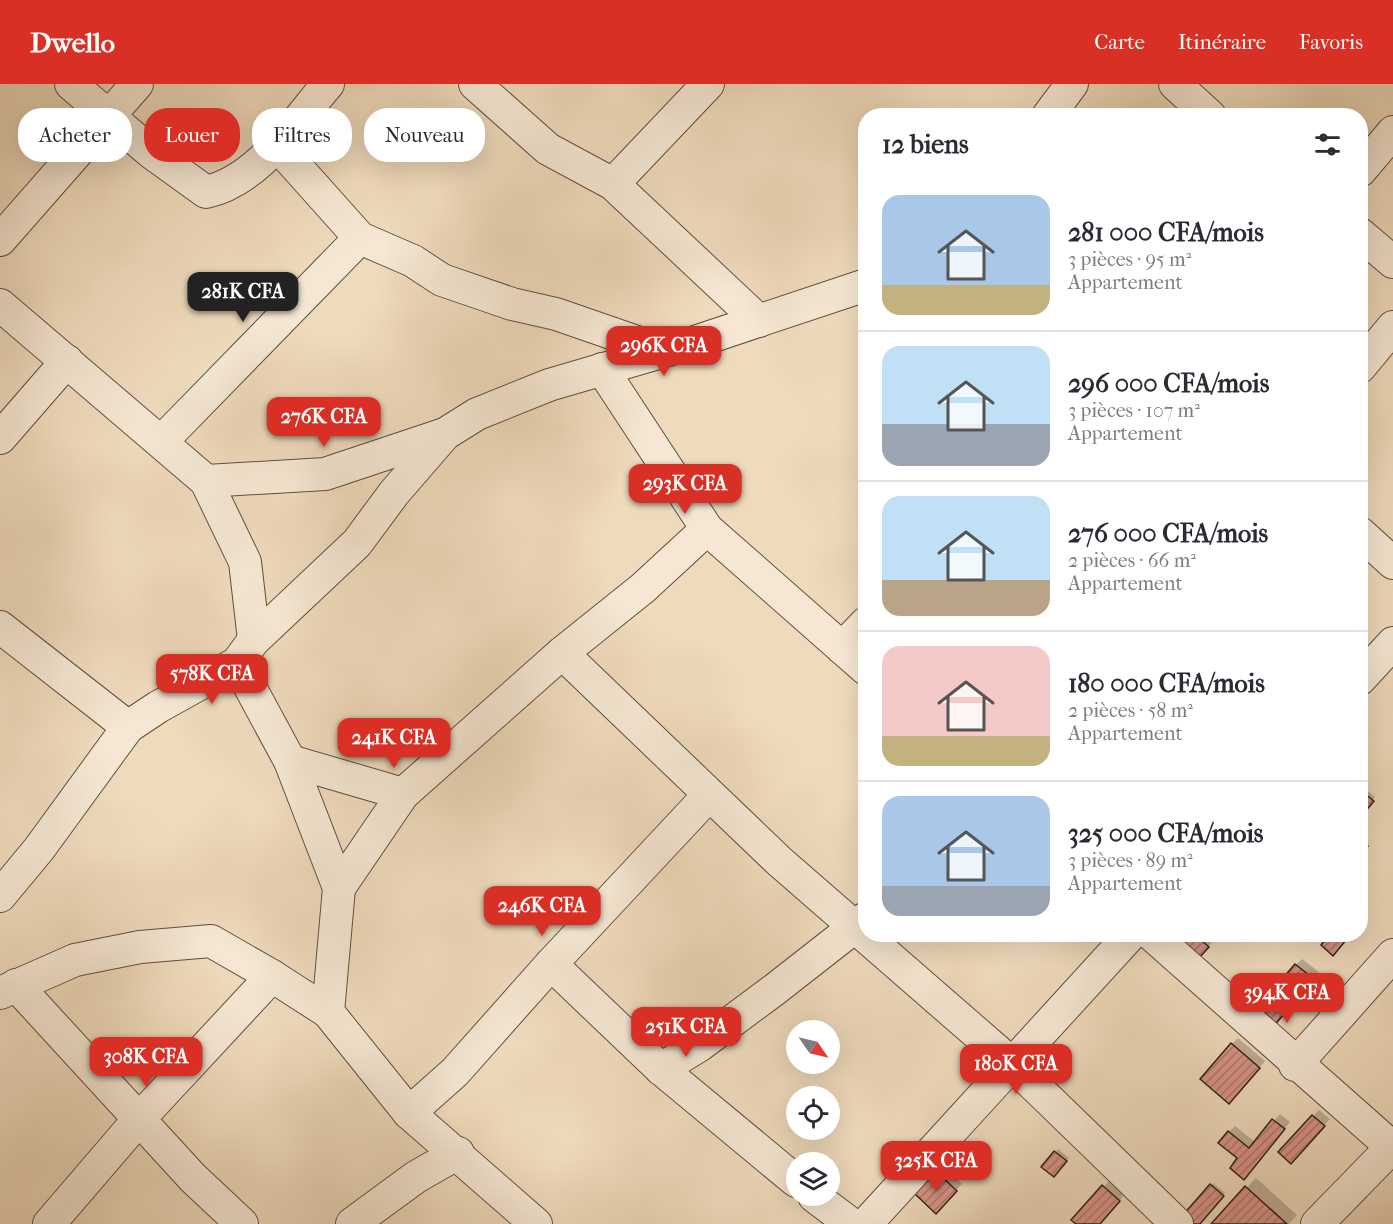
<!DOCTYPE html>
<html lang="fr">
<meta charset="utf-8">
<style>
:root{--surface:#fff;--page:#f2f2f3;--text:#2b2b33;--muted:#7c7c81;--line:#e1e1e2;--accent:#d93025}
body{margin:0;font-family:"IM FELL French Canon",serif;background:var(--page);color:var(--text);height:100vh;display:flex;flex-direction:column;font-size:22px;white-space:nowrap}
*{box-sizing:border-box;margin:0}
p{font-size:20px;color:var(--muted)}
.icon{flex:none;width:33px;height:33px;fill:none;stroke:currentColor;stroke-width:2;stroke-linecap:round;stroke-linejoin:round}
.map{position:relative;flex:1;overflow:hidden}
.side{position:absolute;left:858px;top:24px;width:510px;height:834px;display:flex;flex-direction:column;background:var(--surface);border-radius:24px;box-shadow:0 6px 24px #0002}
.side>*{flex:none}
.banner{position:absolute;left:18px;top:24px;width:570px;height:54px;display:flex;gap:12px}
.needle{width:39px;rotate:124deg}
.tools{position:absolute;left:786px;top:936px;display:grid;gap:12px}
.tools a{display:grid;place-items:center;width:54px;height:54px;border-radius:50%;background:var(--surface);box-shadow:0 6px 24px #0002;font-size:30px}
.price{position:absolute;translate:-50% -51px;padding:0 14px;border-radius:12px;background:var(--accent);color:#fff;font-size:20px;line-height:39px;filter:drop-shadow(0 2px 3px #0008)}
.price::after{content:'';position:absolute;left:50%;top:36px;width:18px;height:14px;margin-left:-9px;background:inherit;clip-path:polygon(0 0,100% 0,50% 100%)}
.price.current{background:#222;color:#fff}
ul{padding:0;list-style:none}
li{display:flex;align-items:center;gap:18px;height:150px;padding:0 24px}
li+li{border-top:2px solid var(--line)}
li span{display:grid;place-items:center;flex:none;width:168px;height:120px;border-radius:18px;color:#555}
li>.icon{margin-inline-start:auto}
span .icon{width:72px;height:72px;fill:#fffc;stroke-width:1}
li b{font-size:26px}
h2{display:flex;justify-content:space-between;align-items:center;height:72px;padding:0 24px;font-size:26px}
.tag{padding:0 21px;border-radius:24px;background:var(--surface);box-shadow:0 6px 24px #0002;font-size:21px;line-height:54px}
.tag.current{background:var(--accent);color:#fff}
header{display:flex;align-items:center;gap:36px;box-sizing:border-box;height:84px;padding:0 30px;background:var(--accent);color:#fff}
header strong{font-size:28px}
nav{display:flex;gap:33px;margin-inline-start:auto;font-size:21px}
.map>svg:first-child{display:block}
</style>
<header>
<strong>Dwello</strong>
<nav><a>Carte</a><a>Itinéraire</a><a>Favoris</a></nav>
</header>
<div class="map">
<svg width="1393" height="1140" viewBox="0 0 1393 1140">
<defs>
<pattern id="building-hatch" width="6" height="6" patternUnits="userSpaceOnUse" patternTransform="scale(1.5)"><rect width="6" height="6" fill="#d99388"/><path d="M-1 1l2-2M0 6l6-6M5 7l2-2" fill="none" stroke="#b0786e"/></pattern>
</defs>
<rect width="100%" height="100%" fill="#efdabc"/>
<filter id="stains"><feTurbulence type="fractalNoise" baseFrequency=".00333" numOctaves="4"/><feColorMatrix values="0 0 0 0 .2 0 0 0 0 .09 0 0 0 0 .02 0 0 0 .5 -.17"/></filter>
<radialGradient id="worn" r=".72"><stop offset=".6" stop-color="#630" stop-opacity="0"/><stop offset="1" stop-color="#630" stop-opacity=".3"/></radialGradient>
<!-- shadow -->
<g fill="#0003">
<path d="M1365 651 1368 663 1365 665 1360 653Z"/>
<path d="M1362 702 1375 713 1360 732V704Z"/>
<path d="M1360 751 1369 759 1360 769Z"/>
<path d="M1174 850H1207L1214 856 1205 866Z"/>
<path d="M1302 875 1319 888 1279 935 1296 881Z"/>
<path d="M1238 954 1265 977 1235 1012 1232 960Z"/>
<path d="M1319 1026 1330 1035 1297 1072 1280 1068Z"/>
<path d="M1280 1030 1290 1038 1250 1087 1240 1074 1229 1048 1235 1042 1255 1058Z"/>
<path d="M1058 1065 1069 1074 1054 1091 1043 1082Z"/>
<path d="M942 1081 962 1100 936 1127 916 1109Z"/>
<path d="M1256 1094 1297 1131 1289 1140H1213Z"/>
<path d="M1109 1096 1125 1110 1100 1140H1078Z"/>
<path d="M1213 1099 1225 1109 1200 1139 1195 1140 1185 1131Z"/>
</g>
<!-- building -->
<g fill="url(#building-hatch)" stroke="#2e211b" stroke-width="1.5">
<path d="M1362 652 1366 667 1360 668V653Z"/>
<path d="M1360 706 1374 717 1360 734Z"/>
<path d="M1360 756 1368 762 1360 771Z"/>
<path d="M1172 850H1204L1200 855 1209 863 1199 874Z"/>
<path d="M1330 850H1351L1333 872 1321 861Z"/>
<path d="M1295 880 1314 895 1273 943 1260 932 1289 899 1283 894Z"/>
<path d="M1231 959 1260 984 1229 1020 1200 995Z"/>
<path d="M1312 1031 1325 1042 1291 1080 1278 1068Z"/>
<path d="M1272 1035 1285 1045 1244 1096 1230 1084 1237 1074 1218 1059 1228 1047 1249 1064Z"/>
<path d="M1054 1067 1067 1077 1054 1093 1041 1083Z"/>
<path d="M935 1086 957 1107 936 1130 914 1109Z"/>
<path d="M1210 1100 1224 1112 1200 1140H1193L1183 1131Z"/>
<path d="M1102 1101 1120 1117 1100 1140H1076L1071 1136Z"/>
<path d="M1245 1102 1287 1140H1211Z"/>
</g>
<g fill="none" stroke-linecap="round" stroke-linejoin="round">
<defs>
<g id="minor">
<path d="M71 0 152 69 206 108C259 96 294 39 328 0"/>
<path d="M475 0 548 65 613 100 759 237"/>
<path d="M1175 0 1210 32"/>
<path d="M1048 32 1072 0"/>
<path d="M276 60 360 154 413 177 442 196 512 220 556 230 663 267"/>
<path d="M1360 87 1393 48"/>
<path d="M613 100 708 0"/>
<path d="M1360 150 1393 178"/>
<path d="M0 156 137 0"/>
<path d="M0 221 206 397 245 478 254 556"/>
<path d="M1360 283 1393 243"/>
<path d="M602 285 707 445"/>
<path d="M0 354 67 277"/>
<path d="M161 358 360 154"/>
<path d="M206 397 325 390 442 351"/>
<path d="M1360 449 1393 479"/>
<path d="M0 543 128 643"/>
<path d="M842 564 866 539"/>
<path d="M562 569 779 777 1011 979 1177 1140"/>
<path d="M237 579 290 677 339 804 328 928 409 1029 536 1140"/>
<path d="M1360 595 1393 559"/>
<path d="M290 677 403 710"/>
<path d="M339 804 403 710 562 569 643 504 707 445 866 585"/>
<path d="M0 812 39 765 128 643 158 623 237 579 254 556 357 459 394 409 445 350 477 330 549 301 689 260 866 201"/>
<path d="M1151 850 1393 1064"/>
<path d="M551 880 661 985 796 1097"/>
<path d="M16 901 193 1094 242 1140"/>
<path d="M0 909 75 876 140 863 211 857 272 892 328 928"/>
<path d="M1295 981 1393 871"/>
<path d="M661 985 700 961 774 906 866 834"/>
<path d="M409 1029 455 988 551 880 709 711"/>
<path d="M814 1112 851 1140"/>
<path d="M49 1140 140 1034 272 892"/>
<path d="M352 1140 416 1093 458 1069"/>
<path d="M866 1140 1131 850"/>
<path d="M1317 1140 1392 1063"/>
</g>
</defs>
<!-- minor casing -->
<use href="#minor" stroke="#5e4f43" stroke-width="34"/>
<!-- minor -->
<use href="#minor" stroke="#f5e7d3" stroke-width="32"/>
</g>
<rect width="100%" height="100%" filter="url(#stains)"/>
<rect width="100%" height="100%" fill="url(#worn)"/>
</svg>
<div class="tools">
<a><svg class="needle" viewBox="-14 -14 28 28"><path d="M0-13l5 13h-10z" fill="#e53935"/><path d="M0 13l5-13h-10z" fill="#7c7c81"/></svg></a>
<a><svg class="icon" aria-label="locate" viewBox="0 0 24 24"><circle cx="12" cy="12" r="6"/><path d="M12 2v4M12 18v4M2 12h4M18 12h4"/></svg></a>
<a><svg class="icon" aria-label="layers" viewBox="0 0 24 24"><path d="M12 4l9 5-9 5-9-5zM3 14l9 5 9-5"/></svg></a>
</div>
<b class="price current" style="left:243px;top:239px">281K CFA</b>
<b class="price" style="left:664px;top:293px">296K CFA</b>
<b class="price" style="left:324px;top:364px">276K CFA</b>
<b class="price" style="left:685px;top:431px">293K CFA</b>
<b class="price" style="left:212px;top:621px">578K CFA</b>
<b class="price" style="left:394px;top:685px">241K CFA</b>
<b class="price" style="left:542px;top:853px">246K CFA</b>
<b class="price" style="left:1287px;top:940px">394K CFA</b>
<b class="price" style="left:686px;top:974px">251K CFA</b>
<b class="price" style="left:146px;top:1004px">308K CFA</b>
<b class="price" style="left:1016px;top:1011px">180K CFA</b>
<b class="price" style="left:936px;top:1108px">325K CFA</b>
<div class="banner">
<a class="tag">Acheter</a>
<a class="tag current">Louer</a>
<a class="tag">Filtres</a>
<a class="tag">Nouveau</a>
</div>
<section class="side">
<h2>12 biens<svg class="icon" aria-label="filters" viewBox="0 0 24 24"><path d="M4 7h16M4 17h16"/><circle cx="9" cy="7" r="2"/><circle cx="15" cy="17" r="2"/></svg></h2>
<ul>
<li><span style="background:linear-gradient(#a9c7e8 75%,#c2b280 0)"><svg class="icon" aria-label="home" viewBox="0 0 24 24"><path d="M3 11l9-7 9 7M6 9v11h12V9"/></svg></span><div><b>281 000 CFA/mois</b><p>3 pièces · 95 m²</p><p>Appartement</p></div></li>
<li><span style="background:linear-gradient(#bfe0f5 65%,#9aa5b1 0)"><svg class="icon" aria-label="home" viewBox="0 0 24 24"><path d="M3 11l9-7 9 7M6 9v11h12V9"/></svg></span><div><b>296 000 CFA/mois</b><p>3 pièces · 107 m²</p><p>Appartement</p></div></li>
<li><span style="background:linear-gradient(#bfe0f5 70%,#b9a48a 0)"><svg class="icon" aria-label="home" viewBox="0 0 24 24"><path d="M3 11l9-7 9 7M6 9v11h12V9"/></svg></span><div><b>276 000 CFA/mois</b><p>2 pièces · 66 m²</p><p>Appartement</p></div></li>
<li><span style="background:linear-gradient(#f6c9c9 75%,#c2b280 0)"><svg class="icon" aria-label="home" viewBox="0 0 24 24"><path d="M3 11l9-7 9 7M6 9v11h12V9"/></svg></span><div><b>180 000 CFA/mois</b><p>2 pièces · 58 m²</p><p>Appartement</p></div></li>
<li><span style="background:linear-gradient(#a9c7e8 75%,#9aa5b1 0)"><svg class="icon" aria-label="home" viewBox="0 0 24 24"><path d="M3 11l9-7 9 7M6 9v11h12V9"/></svg></span><div><b>325 000 CFA/mois</b><p>3 pièces · 89 m²</p><p>Appartement</p></div></li>
</ul>
</section>
</div>
